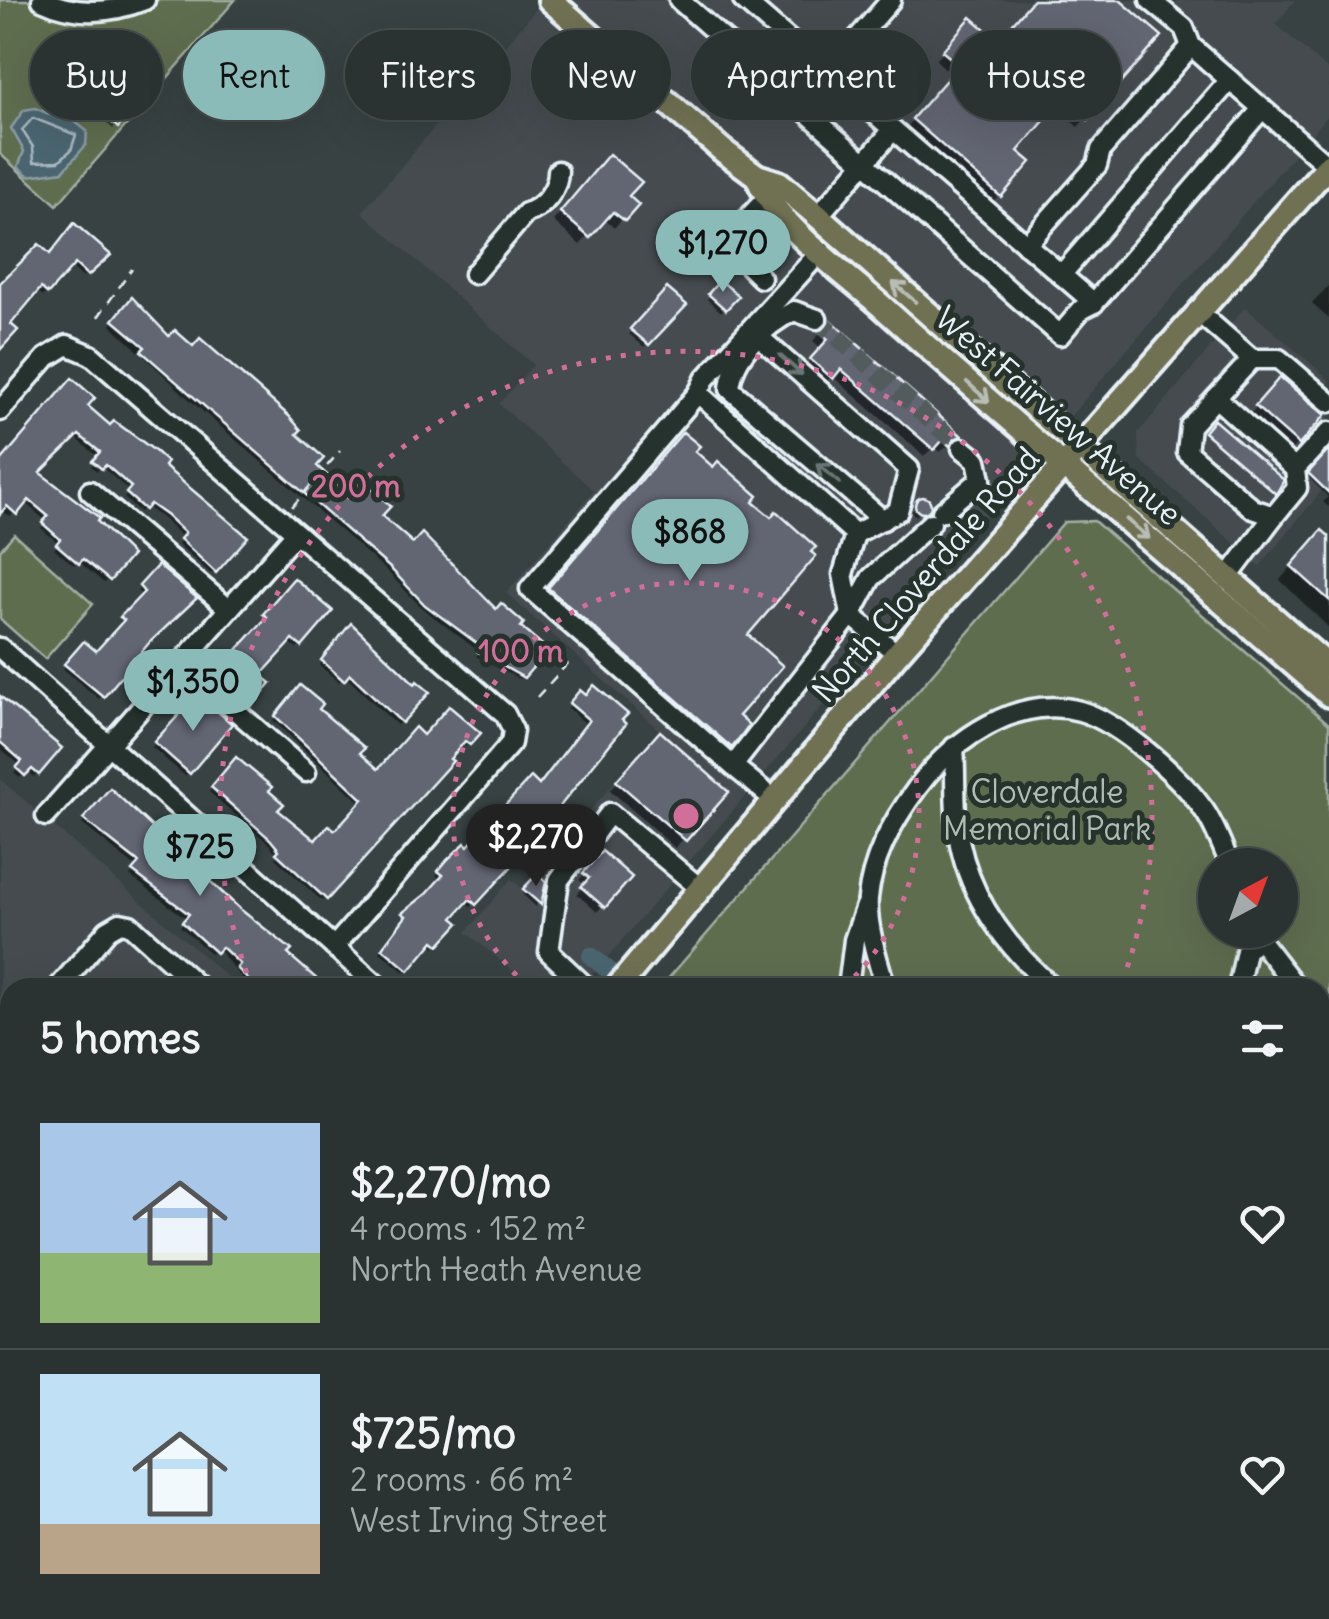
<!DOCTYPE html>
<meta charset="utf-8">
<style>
:root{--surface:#2a3232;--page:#323a3a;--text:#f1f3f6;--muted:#a5aaac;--line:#464d4d;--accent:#8bbbb9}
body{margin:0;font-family:Delius,sans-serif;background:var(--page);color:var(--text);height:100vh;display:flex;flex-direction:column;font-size:38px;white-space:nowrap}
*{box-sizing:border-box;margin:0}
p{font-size:32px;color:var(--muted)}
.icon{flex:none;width:55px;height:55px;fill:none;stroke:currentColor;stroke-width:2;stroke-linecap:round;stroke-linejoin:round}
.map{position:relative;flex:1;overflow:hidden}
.panel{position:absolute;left:0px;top:978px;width:1330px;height:642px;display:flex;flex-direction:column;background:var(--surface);border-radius:30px 30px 0 0;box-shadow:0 10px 40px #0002,0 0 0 2px var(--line)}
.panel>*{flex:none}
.hud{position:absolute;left:30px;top:30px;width:1270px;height:90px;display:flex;gap:20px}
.needle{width:65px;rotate:41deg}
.tools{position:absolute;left:1198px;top:848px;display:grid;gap:20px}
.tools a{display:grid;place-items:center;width:100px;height:100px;border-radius:50%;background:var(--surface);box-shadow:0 10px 40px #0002,0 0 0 2px var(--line);font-size:50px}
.price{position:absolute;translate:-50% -85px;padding:0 22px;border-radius:35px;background:var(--accent);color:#111;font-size:32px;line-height:65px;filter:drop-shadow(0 2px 5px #0008)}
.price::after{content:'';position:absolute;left:50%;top:60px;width:30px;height:22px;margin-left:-15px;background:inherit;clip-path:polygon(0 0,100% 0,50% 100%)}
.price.selected{background:#222;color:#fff}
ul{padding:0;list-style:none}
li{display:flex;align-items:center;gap:30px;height:250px;padding:0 40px}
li+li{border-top:2px solid var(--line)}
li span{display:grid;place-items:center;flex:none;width:280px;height:200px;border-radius:0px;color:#555}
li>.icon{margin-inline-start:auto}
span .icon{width:120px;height:120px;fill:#fffc;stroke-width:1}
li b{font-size:42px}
h2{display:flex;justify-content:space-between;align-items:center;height:120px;padding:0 40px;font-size:42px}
.chip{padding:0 35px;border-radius:45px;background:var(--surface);box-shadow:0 10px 40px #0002,0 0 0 2px var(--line);font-size:35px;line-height:90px}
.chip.selected{background:var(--accent);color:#111}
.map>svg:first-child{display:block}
</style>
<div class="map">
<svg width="1329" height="1619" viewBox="0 0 1329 1619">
<rect width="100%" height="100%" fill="#384242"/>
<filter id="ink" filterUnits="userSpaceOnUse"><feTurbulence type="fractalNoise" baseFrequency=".01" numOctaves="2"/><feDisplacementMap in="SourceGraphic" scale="20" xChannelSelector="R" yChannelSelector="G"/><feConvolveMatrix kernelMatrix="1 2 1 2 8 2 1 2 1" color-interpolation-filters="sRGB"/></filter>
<g filter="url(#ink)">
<!-- built -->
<g fill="#454c50">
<path d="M544 0H1164L1173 7 1179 0H1295L1276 24 1329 71V114L582 987H533L466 932 511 879 523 889 659 730 506 593 594 491 499 404 533 365 362 212Z"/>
<path d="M1245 307 1329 379V482L1260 566 1139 459 1138 433Z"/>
<path d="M0 779 239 987 10 988V1610H41L33 1619H0Z"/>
</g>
<!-- green -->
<g fill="#5f6d4f" stroke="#a4afa4" stroke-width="2.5" fill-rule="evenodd">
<path d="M0 0H235L57 205 0 154Z"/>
<path d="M1094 521 1329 724V1599L1320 1609V988L661 987 1064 522ZM1215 865H1280V930H1215Z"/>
<path d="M14 534 93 604 45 659 0 619V550Z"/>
<path d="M631 1610H1319L1312 1619H641Z"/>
</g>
<!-- water -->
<path fill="#4b6570" stroke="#8a9da6" stroke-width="2.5" d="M35 108 61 119 70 118 87 131 86 145 63 171 29 176 18 167 24 151 11 128 24 110Z"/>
<!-- shadow -->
<g fill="#0007">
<path d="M1035 0H1117L1158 36 1078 127 1054 106 1015 151 1028 163 991 204 905 129 952 75 936 60 963 29 998 43Z"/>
<path d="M136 85 145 93 113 129 104 121Z"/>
<path d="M601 166 635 205 614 228 604 219 580 245 553 221Z"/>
<path d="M107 256 82 277 70 266 43 296 36 290 8 324 15 331 0 351V286L50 257Z"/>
<path d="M720 284 735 296 721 312 707 299Z"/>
<path d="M1329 285V319L1312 304Z"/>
<path d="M668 292 684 306 644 347 629 334Z"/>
<path d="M132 300 169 339 294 435 313 466 338 489 496 613 501 607 544 651 519 679 476 656 480 652 422 608 387 571 191 401 111 325Z"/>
<path d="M829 323 951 444 940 452 934 447 924 456 832 376 823 385 804 368 821 348 813 341Z"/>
<path d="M1280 380 1321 416 1292 449 1251 413Z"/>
<path d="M84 406 245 537 211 574 178 544 183 538 163 519 145 506 140 512 124 498 130 492 101 466 97 471 91 466 98 457 74 436 36 474 129 555 104 583 78 561 74 565 54 549 59 544 41 528 46 521 24 502 11 516 0 511V461L24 440Z"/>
<path d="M1215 423 1280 480 1273 493 1205 434Z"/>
<path d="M675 443 692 452 749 502 745 635 730 746 721 754 541 598Z"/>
<path d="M1329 454V507L1323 502 1328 497 1308 477Z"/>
<path d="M923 498 929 504 916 516 911 512Z"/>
<path d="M1329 539V628L1280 580 1309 546Z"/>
<path d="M158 569 193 598 99 699 63 669 84 644 96 654 122 625 119 622 143 596 137 591Z"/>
<path d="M295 581 330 611 297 649 288 642 258 675 267 684 246 708 213 680Z"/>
<path d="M351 627 414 687 426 692 397 725 345 676 339 682 319 665Z"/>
<path d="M300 688 377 772 423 738 477 733 465 747 460 743 446 759 449 761 322 901 275 858 278 855 267 842 209 792 237 760 265 791 275 810 315 844 335 833 362 804 273 720Z"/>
<path d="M580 694 625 714 489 888 471 907 465 901 450 918 455 923 434 947 429 943 404 972 380 952 404 921 401 918 441 880 436 875 445 865 539 788 567 754 564 751 587 725 568 708Z"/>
<path d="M198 698 229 725 185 776 152 747Z"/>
<path d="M0 699 58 748 34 777 27 770 20 778 14 773 21 766 0 748Z"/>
<path d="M652 742 726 792 675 848 610 790Z"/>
<path d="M110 792 285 955 324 988H250L217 948 211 954 180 926 187 919 130 876 137 868 82 824Z"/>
<path d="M602 854 628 877 597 912 577 894 585 885 579 880Z"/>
<path d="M537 877 543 883 536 907 522 894Z"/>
<path d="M1329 1328V1351L1320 1361V1339Z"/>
<path d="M10 1367V1426L2 1433 0 1378Z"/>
<path d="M280 1610H317L328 1619H290Z"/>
<path d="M442 1610H510L522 1619H452Z"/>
</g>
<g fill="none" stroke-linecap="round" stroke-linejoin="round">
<!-- shore -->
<path stroke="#a9b9c2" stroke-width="2.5" d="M33 118 76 135 71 150 59 161 34 162 33 147 22 130Z"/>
<!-- canal -->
<g stroke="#4b6570" stroke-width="18">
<path d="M591 956 629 987"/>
<path d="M1320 1587 1329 1593"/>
<path d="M1317 1619 1329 1605"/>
</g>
</g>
<!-- building -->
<g fill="#626572" stroke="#e8f1f8" stroke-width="2.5">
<path d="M1033 0H1120L1162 36 1088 120 1063 99 1018 151 1031 162 1001 197 912 119 959 65 942 51 971 17 998 40Z"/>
<path d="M135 82 148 93 118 128 105 116Z"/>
<path d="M609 154 642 182 629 196 639 205 625 221 613 212 590 238 560 212Z"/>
<path d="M74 223 111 255 88 276 75 264 48 294 41 288 11 324 18 330 0 350V283L39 244 50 254Z"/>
<path d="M720 280 739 296 726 310 708 294Z"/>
<path d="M667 288 687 305 649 345 630 329Z"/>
<path d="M132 297 169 336 175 330 193 346 200 338 289 416 301 430 297 434 324 458 317 466 338 485 344 479 361 495 369 486 391 506 382 516 413 543 422 533 496 609 501 603 524 623 521 627 548 650 524 678 478 652 482 647 425 605 390 568 141 351 145 347 113 320Z"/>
<path d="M829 319 962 436 950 446 943 440 934 450 841 369 833 379 810 359 828 339 819 331Z"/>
<path d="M1280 377 1325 415 1299 445 1255 406Z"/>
<path d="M72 378 95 398 88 406 110 425 114 421 155 451 167 462 164 466 248 537 216 573 180 539 185 533 167 516 150 504 145 510 126 493 131 487 106 465 102 469 92 461 100 452 79 435 40 473 100 518 97 521 132 555 110 581 83 559 79 564 56 544 60 539 42 523 48 516 29 500 17 515 7 506 0 514V462Z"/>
<path d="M1214 420 1284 480 1276 494 1204 432Z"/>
<path d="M683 432 700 446 695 451 713 467 718 461 758 496 753 502 771 517 776 511 816 547 811 552 816 556 748 635 783 666 739 716 749 725 732 748 548 588Z"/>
<path d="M1329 450V493L1308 473Z"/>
<circle cx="923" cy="505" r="8"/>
<path d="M1322 530 1329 536V600L1291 566Z"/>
<path d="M158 565 197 598 149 643 104 697 64 664 84 641 96 651 124 620 120 617 144 592 139 586Z"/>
<path d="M294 578 333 611 302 647 293 640 261 675 271 683 251 707 214 675 267 617 263 614Z"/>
<path d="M351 623 415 684 417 681 430 692 402 723 350 674 344 681 321 660Z"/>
<path d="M300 685 323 704 319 709 365 748 360 753 378 769 415 727 423 735 449 706 481 733 470 745 465 741 450 759 453 761 327 900 276 853 279 850 270 839 211 787 236 757 272 787 269 791 284 804 278 810 315 840 329 825 335 830 363 799 275 716Z"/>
<path d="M594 685 628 714 622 720 626 724 512 866 476 905 470 899 453 918 459 923 439 945 434 941 409 971 382 948 406 916 402 913 426 894 443 875 438 871 448 859 465 843 468 846 531 777 539 785 589 720 569 703 580 690 586 695Z"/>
<path d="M198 694 232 724 190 774 154 742Z"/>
<path d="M0 696 62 748 39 775 32 769 25 776 16 768 22 761 0 742Z"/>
<path d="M660 731 729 792 686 841 616 781Z"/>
<path d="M110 788 240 909 292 950 288 954 327 988H256L237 968 240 964 222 947 216 953 182 922 189 914 132 871 139 863 83 819Z"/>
<path d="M602 851 632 877 605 908 581 887 589 878 583 873Z"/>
<path d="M537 874 546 882 541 905 523 889Z"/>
</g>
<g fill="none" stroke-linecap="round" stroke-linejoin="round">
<!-- minor-tunnel -->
<path stroke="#525c5d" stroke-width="18" stroke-dasharray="18 9" stroke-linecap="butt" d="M817 319 962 448"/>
<defs>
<g id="minor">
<path d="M42 0C76 16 110 14 145 0"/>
<path d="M679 0 1060 335 1082 309 1094 303 1262 109"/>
<path d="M743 0 1094 303"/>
<path d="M1150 0 1184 28 1191 46 1328 166"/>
<path d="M827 73 891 0"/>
<path d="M818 216 893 130"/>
<path d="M1026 245 1097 165 1101 150 1191 46"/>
<path d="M821 251 705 379 698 393 855 534 843 574 851 615"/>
<path d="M474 274 526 213C544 208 558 189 558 171"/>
<path d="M1061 275 1230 80"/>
<path d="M761 278 729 246 730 237 765 200"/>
<path d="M1197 311 1252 359H1279L1329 402"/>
<path d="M817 319 794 311C765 325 732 356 730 389L883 520"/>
<path d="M759 337 909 469 898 511 855 534"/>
<path d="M1252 359 1190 426 1187 452 1253 509 1274 516 1297 488 1295 469 1329 432"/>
<path d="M698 393 530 589 733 766"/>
<path d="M1216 398 1295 469"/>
<path d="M0 411 46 358 67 345 91 355 505 714 513 730 511 743 334 947"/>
<path d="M90 491 229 609"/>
<path d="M942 512 981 479 977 460 962 448"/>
<path d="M1228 577 1274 516"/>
<path d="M851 615 871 578 931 523"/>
<path d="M0 648 380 988"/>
<path d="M181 663 306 772"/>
<path d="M954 747C956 773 954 799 957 825 964 892 1004 945 1053 988"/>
<path d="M776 801 733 766 851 615 897 654"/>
<path d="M46 816 296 533"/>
<path d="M1252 930 1297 988"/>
<path d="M58 988 108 930 120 923 130 925 200 988"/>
<path d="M587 988 549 952 559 880 610 813 701 889"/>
<path d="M848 988 854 940 866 906"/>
<path d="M886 988C878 962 866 925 868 898 872 858 894 819 917 788 952 740 1017 694 1080 711 1119 722 1181 777 1204 810 1215 826 1223 847 1230 865"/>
<path d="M1238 988 1246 951 1256 941"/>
<path d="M1320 1007 1329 1014"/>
<path d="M1320 1043 1329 1041"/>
<path d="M0 1052 10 1040"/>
<path d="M1320 1207 1329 1220"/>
<path d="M0 1228 10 1236"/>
<path d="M0 1354 10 1347"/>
<path d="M1320 1383 1329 1375"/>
<path d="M0 1461 10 1470"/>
<path d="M0 1546 10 1555"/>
<path d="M389 1610 402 1619"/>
<path d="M608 1610 618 1619"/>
<path d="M1138 1610 1149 1619"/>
</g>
<g id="major">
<path d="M550 0 722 150 757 176 779 183 818 216 1329 667"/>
<path d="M757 176C774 225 848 275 887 311 1032 441 1182 566 1329 695"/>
<path d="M617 988 897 654 1329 165"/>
<path d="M85 1619 93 1610"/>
</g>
</defs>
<!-- minor casing -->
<use href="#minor" stroke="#e8f1f8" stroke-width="25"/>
<!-- major casing -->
<use href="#major" stroke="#e8f1f8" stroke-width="30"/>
<!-- path -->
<g stroke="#e8f1f8" stroke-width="2.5" stroke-dasharray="10 8" stroke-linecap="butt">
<path d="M98 317 132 269"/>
<path d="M292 507 340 451"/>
<path d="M537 697 570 661"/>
</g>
<!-- minor -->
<use href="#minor" stroke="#26332d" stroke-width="18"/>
<!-- major -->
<use href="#major" stroke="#706f52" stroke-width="22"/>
</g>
<!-- one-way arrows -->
<defs><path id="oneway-shaft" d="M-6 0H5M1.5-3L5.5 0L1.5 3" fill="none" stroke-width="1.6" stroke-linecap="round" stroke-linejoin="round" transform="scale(2.5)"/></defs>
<g stroke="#b8bdb6">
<use href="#oneway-shaft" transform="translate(904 292) rotate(-139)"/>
<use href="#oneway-shaft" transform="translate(978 392) rotate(42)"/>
<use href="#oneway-shaft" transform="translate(1138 529) rotate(40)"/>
</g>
<g stroke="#6a7674">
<use href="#oneway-shaft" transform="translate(791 365) rotate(41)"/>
<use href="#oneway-shaft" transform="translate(828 473) rotate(-140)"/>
</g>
</g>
<!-- distance rings -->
<g fill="none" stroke="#d16f9a" stroke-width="5" stroke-dasharray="5 10">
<path d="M527 986A233 233 0 1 1 845 986"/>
<path d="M252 987A466 466 0 1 1 1120 987"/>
</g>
<g text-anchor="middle" stroke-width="10" stroke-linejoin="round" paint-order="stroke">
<!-- street labels -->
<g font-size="32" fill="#e8f1f8" stroke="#26332d">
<text transform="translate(1058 416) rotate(41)" y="11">West Fairview Avenue</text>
<text transform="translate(926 575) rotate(-49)" y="11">North Cloverdale Road</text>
</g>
<!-- park labels -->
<g font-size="32" fill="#b1bcb4" stroke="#26332d">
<text x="1047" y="803">Cloverdale<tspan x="1047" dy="37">Memorial Park</tspan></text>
</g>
</g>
<circle cx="686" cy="816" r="15" fill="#d16f9a" stroke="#26332d" stroke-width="5"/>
<g font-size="30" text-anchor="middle" font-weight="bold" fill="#d16f9a" stroke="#26332d" stroke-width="10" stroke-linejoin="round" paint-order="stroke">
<text x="356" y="497">200 m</text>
<text x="521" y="662">100 m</text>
</g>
</svg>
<div class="tools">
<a><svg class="needle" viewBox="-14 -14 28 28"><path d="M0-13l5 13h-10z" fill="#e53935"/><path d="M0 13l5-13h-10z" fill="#a5aaac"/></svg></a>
</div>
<b class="price" style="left:723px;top:295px">$1,270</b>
<b class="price" style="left:690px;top:584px">$868</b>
<b class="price" style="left:193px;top:734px">$1,350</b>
<b class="price selected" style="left:536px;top:889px">$2,270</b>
<b class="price" style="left:200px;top:899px">$725</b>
<div class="hud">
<a class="chip">Buy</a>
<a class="chip selected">Rent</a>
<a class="chip">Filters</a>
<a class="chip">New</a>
<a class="chip">Apartment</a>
<a class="chip">House</a>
</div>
<section class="panel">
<h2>5 homes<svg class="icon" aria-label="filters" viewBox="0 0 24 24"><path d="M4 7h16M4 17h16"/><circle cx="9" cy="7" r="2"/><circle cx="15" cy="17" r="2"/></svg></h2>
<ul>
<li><span style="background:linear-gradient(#a9c7e8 65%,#8fb573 0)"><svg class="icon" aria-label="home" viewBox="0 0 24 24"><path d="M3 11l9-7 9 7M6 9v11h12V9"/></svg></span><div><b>$2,270/mo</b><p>4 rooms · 152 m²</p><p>North Heath Avenue</p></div><svg class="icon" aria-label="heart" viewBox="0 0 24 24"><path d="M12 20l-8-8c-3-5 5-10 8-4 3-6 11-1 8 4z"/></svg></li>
<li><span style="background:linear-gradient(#bfe0f5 75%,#b9a48a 0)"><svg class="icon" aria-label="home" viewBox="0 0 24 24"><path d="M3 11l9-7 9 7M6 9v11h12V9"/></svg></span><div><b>$725/mo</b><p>2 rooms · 66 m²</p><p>West Irving Street</p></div><svg class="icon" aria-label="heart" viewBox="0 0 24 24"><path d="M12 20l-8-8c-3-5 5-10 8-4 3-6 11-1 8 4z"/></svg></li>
</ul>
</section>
</div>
